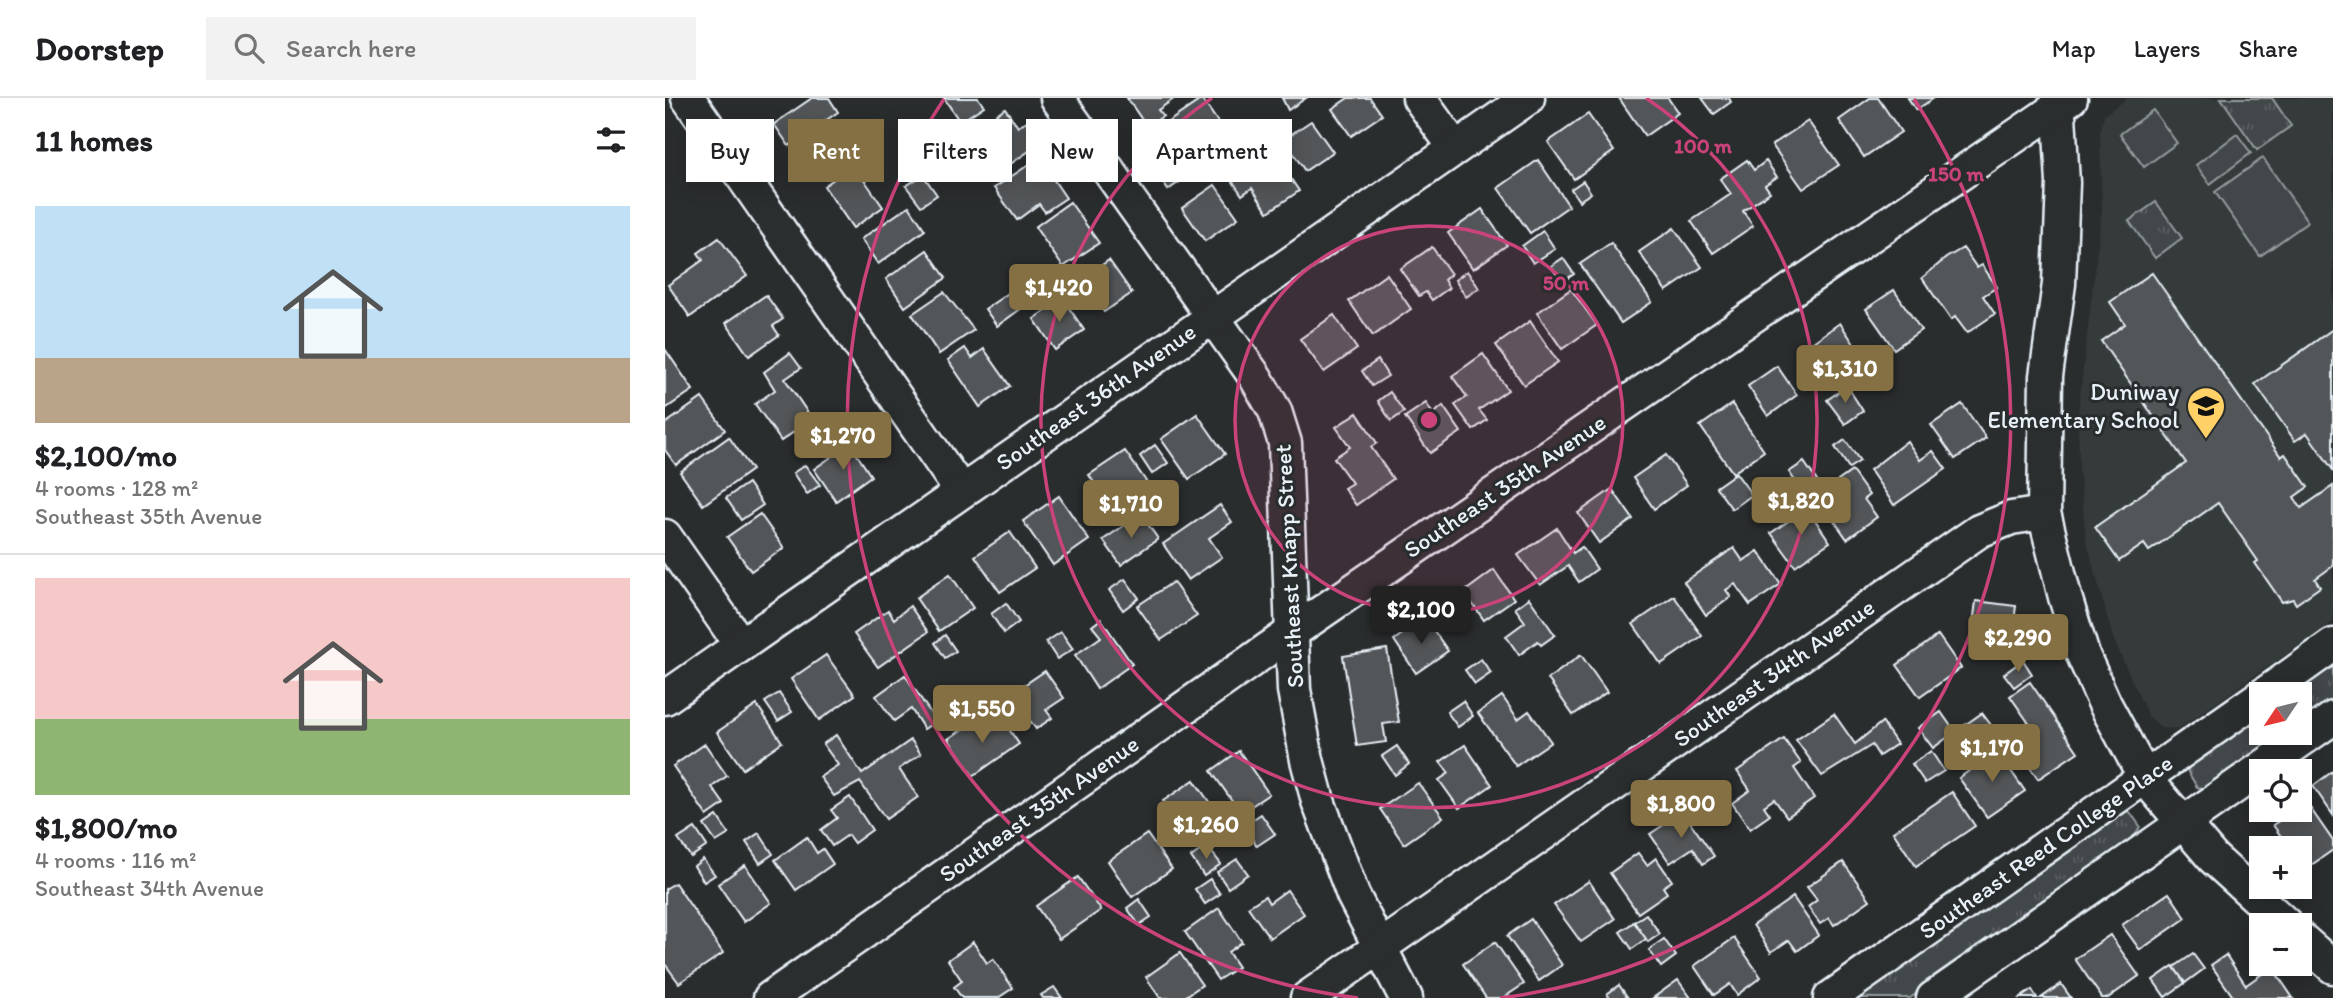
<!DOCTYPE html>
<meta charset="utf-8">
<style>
:root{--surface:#fff;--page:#f2f2f2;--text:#202124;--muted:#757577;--line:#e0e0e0;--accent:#847042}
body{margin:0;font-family:Itim,sans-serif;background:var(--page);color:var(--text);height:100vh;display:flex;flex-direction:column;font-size:26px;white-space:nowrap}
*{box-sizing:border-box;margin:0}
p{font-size:23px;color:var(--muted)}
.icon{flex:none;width:38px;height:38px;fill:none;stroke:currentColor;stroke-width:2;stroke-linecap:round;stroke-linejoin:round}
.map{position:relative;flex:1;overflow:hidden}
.side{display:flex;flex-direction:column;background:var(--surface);width:665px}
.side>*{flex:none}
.guide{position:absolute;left:21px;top:21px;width:665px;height:63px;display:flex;gap:14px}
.needle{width:46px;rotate:235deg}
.fabs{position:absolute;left:1584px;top:584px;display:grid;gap:14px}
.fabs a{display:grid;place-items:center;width:63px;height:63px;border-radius:0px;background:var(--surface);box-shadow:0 4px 18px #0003;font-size:35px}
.price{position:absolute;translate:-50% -60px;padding:0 16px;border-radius:7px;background:var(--accent);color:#fff;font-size:23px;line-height:46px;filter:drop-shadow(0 2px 4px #0008)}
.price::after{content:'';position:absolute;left:50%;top:42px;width:21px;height:16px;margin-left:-10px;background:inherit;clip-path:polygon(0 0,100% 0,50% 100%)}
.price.current{background:#222;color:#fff}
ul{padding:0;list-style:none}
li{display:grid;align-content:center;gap:14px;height:371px;padding:0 35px}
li+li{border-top:2px solid var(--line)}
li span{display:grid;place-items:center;height:217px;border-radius:0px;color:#555}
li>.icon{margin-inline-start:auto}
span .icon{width:126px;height:126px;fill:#fffc;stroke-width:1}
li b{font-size:30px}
h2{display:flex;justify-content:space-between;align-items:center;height:84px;padding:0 35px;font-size:30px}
.tag{padding:0 24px;border-radius:0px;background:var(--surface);box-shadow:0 4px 18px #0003;font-size:24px;line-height:63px}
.tag.current{background:var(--accent);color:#fff}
header{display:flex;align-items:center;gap:42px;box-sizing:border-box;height:98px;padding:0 35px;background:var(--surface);border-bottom:2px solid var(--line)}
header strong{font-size:33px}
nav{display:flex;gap:38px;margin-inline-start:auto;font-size:24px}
.search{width:490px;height:63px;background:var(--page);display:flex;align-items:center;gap:18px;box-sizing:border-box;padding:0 24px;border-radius:0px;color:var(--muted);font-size:26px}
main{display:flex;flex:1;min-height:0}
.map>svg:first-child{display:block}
</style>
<header>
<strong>Doorstep</strong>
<div class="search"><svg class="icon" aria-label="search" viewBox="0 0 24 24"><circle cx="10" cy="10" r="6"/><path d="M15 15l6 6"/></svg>Search here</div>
<nav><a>Map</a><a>Layers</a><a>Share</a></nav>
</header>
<main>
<section class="side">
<h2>11 homes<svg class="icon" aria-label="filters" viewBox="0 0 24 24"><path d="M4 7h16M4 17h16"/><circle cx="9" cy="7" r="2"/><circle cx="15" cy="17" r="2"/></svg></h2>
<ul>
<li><span style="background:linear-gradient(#bfe0f5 70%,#b9a48a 0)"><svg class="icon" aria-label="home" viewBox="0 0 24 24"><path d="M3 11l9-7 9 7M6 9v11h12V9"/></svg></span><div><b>$2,100/mo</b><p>4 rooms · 128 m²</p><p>Southeast 35th Avenue</p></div></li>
<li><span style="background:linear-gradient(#f6c9c9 65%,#8fb573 0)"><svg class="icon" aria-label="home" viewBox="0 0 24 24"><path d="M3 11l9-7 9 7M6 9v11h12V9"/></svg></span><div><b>$1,800/mo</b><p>4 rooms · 116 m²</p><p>Southeast 34th Avenue</p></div></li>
</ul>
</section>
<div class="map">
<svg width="1668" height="900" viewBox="0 0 1668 900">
<defs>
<pattern id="park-tufts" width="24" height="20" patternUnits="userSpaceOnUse" patternTransform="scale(1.75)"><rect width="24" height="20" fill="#424648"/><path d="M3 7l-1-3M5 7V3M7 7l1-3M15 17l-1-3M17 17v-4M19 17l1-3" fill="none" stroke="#5d6163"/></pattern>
</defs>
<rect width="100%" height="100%" fill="#2a2d2e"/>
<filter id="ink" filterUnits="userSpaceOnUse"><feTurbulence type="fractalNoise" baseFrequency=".0143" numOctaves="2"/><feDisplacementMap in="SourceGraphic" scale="14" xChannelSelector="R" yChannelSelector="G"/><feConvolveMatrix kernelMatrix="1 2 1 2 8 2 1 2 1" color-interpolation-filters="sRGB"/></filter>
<g filter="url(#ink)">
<!-- built -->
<path fill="#363a3b" d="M1463 0H1668V524L1513 631 1497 630 1483 618 1448 540 1421 441 1414 370 1413 314 1437 112 1435 35 1439 17Z"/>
<!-- park -->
<g fill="url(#park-tufts)" stroke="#959ca0" stroke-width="2">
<path d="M1556 0H1607L1626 28 1592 52Z"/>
<path d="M1491 104 1517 140 1490 160 1464 123Z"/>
<path d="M1668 562V605L1635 628 1634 597H1618Z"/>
<path d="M1596 613V635H1625L1541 691 1532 689 1523 674 1524 666Z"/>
<path d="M1457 711 1465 714 1475 728 1468 743 1245 900H1184Z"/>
</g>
<!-- garden -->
<g fill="#424648" stroke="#959ca0" stroke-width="2">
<path d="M1488 12 1512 45 1479 69 1455 36Z"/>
<path d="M1572 36 1586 55 1545 86 1531 67Z"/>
<path d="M1598 60 1643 124 1595 158 1550 94Z"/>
</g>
<!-- building -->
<g fill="#535759" stroke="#e8f1f8" stroke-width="2">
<path d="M147 0H164L173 14 124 48 109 26Z"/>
<path d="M279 0H313L319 8 295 24Z"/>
<path d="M462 0H510L493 12 498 18 482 29Z"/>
<path d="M617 0H641L623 12Z"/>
<path d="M683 0H705L717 17 686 38 667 11Z"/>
<path d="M954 0H1003L1013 15 980 38Z"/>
<path d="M1037 0H1064L1066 4 1049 16Z"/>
<path d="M1205 0H1213L1236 34 1199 59 1174 22Z"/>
<path d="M1243 0H1269L1251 12Z"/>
<path d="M537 1 568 46 503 92 471 46Z"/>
<path d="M340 10 353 29 362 23 377 44 321 83 306 61 318 53 305 35Z"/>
<path d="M923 16 949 53 909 81 883 44Z"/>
<path d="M646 23 668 54 640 73 619 41Z"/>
<path d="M1143 23 1174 67 1138 91 1107 47Z"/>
<path d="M586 49 594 62 607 53 634 93 603 114 587 90 577 97 558 69Z"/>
<path d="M374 60 401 100 380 114 374 106 352 122 329 90Z"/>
<path d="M873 62 904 108 865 135 833 90Z"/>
<path d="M1082 62 1089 72 1101 63 1112 79 1100 87 1105 94 1078 113 1088 128 1048 155 1026 123 1066 96 1055 81Z"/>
<path d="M189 67 218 109 188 130 159 88Z"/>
<path d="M258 77 272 97 256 108 241 88Z"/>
<path d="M918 83 926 95 914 103 906 91Z"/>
<path d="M550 87 573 120 540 143 517 110Z"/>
<path d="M405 104 434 145 398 169 370 129Z"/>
<path d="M244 108 260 132 213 166 196 141Z"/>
<path d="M817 111 842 147 808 171 783 135Z"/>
<path d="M1009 130 1037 169 1001 193 974 154Z"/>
<path d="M878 133 890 151 868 165 857 148Z"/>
<path d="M54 140 82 178 25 219 3 187 38 162 33 155Z"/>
<path d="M946 145 987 204 956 225 915 166Z"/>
<path d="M767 149 786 176 779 182 784 190 767 202 761 194 754 198 735 171Z"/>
<path d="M1298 150 1312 170 1317 167 1332 189 1318 198 1330 216 1302 235 1290 219 1286 222 1257 180 1281 160Z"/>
<path d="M262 152 281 180 240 209 221 181Z"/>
<path d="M898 160 909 176 897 184 886 168Z"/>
<path d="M444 162 467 195 439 214 416 182Z"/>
<path d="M802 173 814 190 801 199 790 182Z"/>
<path d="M1487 175 1616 359 1620 356 1643 389 1629 399 1636 410 1668 388V468L1650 481 1655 489 1631 506 1628 501 1617 504 1590 465 1593 463 1553 405 1484 453 1479 446 1454 463 1430 429 1521 365 1436 243 1460 226 1445 204Z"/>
<path d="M722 176 746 211 708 238 684 203Z"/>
<path d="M906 191 932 227 897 251 872 215Z"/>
<path d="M1229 192 1256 232 1229 251 1201 211Z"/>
<path d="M279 194 309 232 274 256 247 216Z"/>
<path d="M345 194 357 210 332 228 320 211Z"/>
<path d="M101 197 118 221 108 228 114 237 84 258 61 225Z"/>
<path d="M398 201 419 232 390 252 369 221Z"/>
<path d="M669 217 692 251 659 274 635 241Z"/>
<path d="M865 223 893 264 859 287 831 247Z"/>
<path d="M1175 225 1195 255 1164 276 1144 247Z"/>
<path d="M1668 231V372L1642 335 1630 343 1590 286Z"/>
<path d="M300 250 307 260 319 251 345 288 315 309 283 262Z"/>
<path d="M0 251 28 292 0 311Z"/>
<path d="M125 255 136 270 120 281 147 321 116 343 90 306 110 292 99 274Z"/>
<path d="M818 256 843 292 814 312 822 322 808 332 790 307 802 299 787 278Z"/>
<path d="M713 262 723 278 707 288 697 273Z"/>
<path d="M1112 268 1132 297 1103 318 1083 288Z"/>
<path d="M1182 288 1198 313 1180 326 1162 302Z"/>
<path d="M725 294 739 314 726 323 713 303Z"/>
<path d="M37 300 60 332 11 367 0 352V326Z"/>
<path d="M761 305 768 316 778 308 796 334 765 355 740 319Z"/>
<path d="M1067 306 1099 353 1068 375 1035 328Z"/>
<path d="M1297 306 1321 340 1290 361 1266 327Z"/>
<path d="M692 315 712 345 706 349 728 381 691 407 679 390 687 385 669 360 685 349 671 329Z"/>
<path d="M532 316 560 356 524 381 496 341Z"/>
<path d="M64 339 87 372 38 407 15 374Z"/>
<path d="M1180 342 1195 363 1184 370 1170 349Z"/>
<path d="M1242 343 1255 362 1268 353 1281 371 1229 407 1205 372Z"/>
<path d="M185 346 206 378 171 403 149 371Z"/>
<path d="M490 347 503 365 487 376 475 358Z"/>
<path d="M460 353 485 389 449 414 424 377Z"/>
<path d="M1001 357 1022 387 989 411 968 380Z"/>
<path d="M1139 364 1152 383 1137 393 1124 374Z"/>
<path d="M140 367 155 387 142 396 128 375Z"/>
<path d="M1187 373 1204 397 1199 401 1212 419 1182 441 1152 398Z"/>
<path d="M1071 375 1087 397 1067 411 1051 389Z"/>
<path d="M83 385 98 407 76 422 61 400Z"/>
<path d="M947 391 968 421 934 445 913 415Z"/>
<path d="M394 398 424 442 388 467 358 423Z"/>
<path d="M555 407 567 424 544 440 557 459 523 482 498 446Z"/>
<path d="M1142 410 1165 444 1130 468 1106 435Z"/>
<path d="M95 416 119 450 86 473 62 439Z"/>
<path d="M476 416 493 441 456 467 438 442Z"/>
<path d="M892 430 908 455 917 449 932 471 914 484 903 468 875 487 853 457Z"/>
<path d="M345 434 370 470 335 494 310 458Z"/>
<path d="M1069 450 1078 463 1093 453 1116 486 1085 507 1070 486 1061 492 1066 499 1041 517 1019 484Z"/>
<path d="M829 472 849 501 819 522 799 494Z"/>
<path d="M285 476 308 510 274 533 251 500Z"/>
<path d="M460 481 474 500 458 512 444 492Z"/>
<path d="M508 484 532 518 496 542 472 508Z"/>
<path d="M1009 498 1037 538 996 566 968 526Z"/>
<path d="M864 500 890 537 876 547 873 543 854 557 841 538 860 524 850 510Z"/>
<path d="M1311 503 1351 508 1347 539 1307 534Z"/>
<path d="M341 505 354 524 339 535 326 516Z"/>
<path d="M245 508 263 534 213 569 189 536 223 512 229 521Z"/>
<path d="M760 520 783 553 751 575 729 542Z"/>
<path d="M436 521 467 566 432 591 410 557 436 539 427 528Z"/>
<path d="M396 534 408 551 392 561 381 544Z"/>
<path d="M280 537 291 553 280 560 270 545Z"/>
<path d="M1273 537 1296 570 1255 599 1232 567Z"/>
<path d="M722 551 734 624 718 626 721 644 692 648 678 558Z"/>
<path d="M161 557 190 597 154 622 126 581Z"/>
<path d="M916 557 942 594 908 617 883 581Z"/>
<path d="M816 561 826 575 810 586 800 572Z"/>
<path d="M1358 562 1367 576 1349 589 1339 576Z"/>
<path d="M380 573 399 600 381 612 387 620 371 631 346 596Z"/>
<path d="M240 577 271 623 259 631 246 611 229 623 211 598Z"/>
<path d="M1365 584 1413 654 1373 681 1352 651 1372 637 1345 598Z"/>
<path d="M114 595 127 614 113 623 100 604Z"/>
<path d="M837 598 853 621 864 613 886 644 851 668 813 615Z"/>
<path d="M798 603 808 618 793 629 782 614Z"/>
<path d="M92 607 117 644 78 671 52 634Z"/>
<path d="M1276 614 1290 634 1268 650 1253 630Z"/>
<path d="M1317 615 1332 635 1308 653 1293 632Z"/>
<path d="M1169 616 1190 646 1217 624 1232 646 1214 658 1207 647 1157 678 1131 642Z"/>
<path d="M313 621 323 635 339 624 354 646 308 678 283 641Z"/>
<path d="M171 637 197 676 246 642 256 656 234 671 253 699 221 721 195 684 169 698 155 679 173 667 158 646Z"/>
<path d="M1119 641 1136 665 1129 670 1149 700 1122 719 1109 701 1099 708 1105 717 1085 731 1067 705 1085 692 1072 673Z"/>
<path d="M40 646 62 678 47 689 59 706 42 718 8 668Z"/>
<path d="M800 647 827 687 794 710 774 682 784 675 775 664Z"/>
<path d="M732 648 744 666 730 677 717 658Z"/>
<path d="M574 653 604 696 576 715 546 673Z"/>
<path d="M1266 653 1279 673 1260 685 1247 666Z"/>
<path d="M1332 653 1360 693 1322 719 1294 680Z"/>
<path d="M1668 673V717L1648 688Z"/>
<path d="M529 682 558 724 527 745 498 703Z"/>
<path d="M753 685 778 719 739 746 715 711Z"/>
<path d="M1287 694 1310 728 1251 768 1228 734Z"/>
<path d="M185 699 207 732 189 745 183 737 167 748 156 732 172 720 166 712Z"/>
<path d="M1641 704 1668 743V752L1639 772 1634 765V751H1625L1608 727 1629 712H1634Z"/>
<path d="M1018 714 1049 758 1038 766 1028 750 1005 765 985 736Z"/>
<path d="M596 716 610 736 592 748 578 728Z"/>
<path d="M52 718 64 736 51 744 39 727Z"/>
<path d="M30 730 42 748 26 759 13 741Z"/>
<path d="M94 735 108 756 95 765 81 744Z"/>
<path d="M482 736 507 771 467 799 443 763Z"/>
<path d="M142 739 152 755 158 751 168 766 131 792 110 762Z"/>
<path d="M542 748 556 766 539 778 526 759Z"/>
<path d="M973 755 982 767 991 760 1007 783 998 789 1002 795 973 815 945 775Z"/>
<path d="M38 761 50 777 39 784 29 768Z"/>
<path d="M572 761 583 776 563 790 552 774Z"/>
<path d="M1178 764 1205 802 1169 827 1164 820 1155 826 1143 809 1152 802 1142 789Z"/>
<path d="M80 767 106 805 79 824 53 786Z"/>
<path d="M413 779 436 812 394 841 371 808Z"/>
<path d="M545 781 555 796 540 806 530 791Z"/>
<path d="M924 783 950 821 916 844 889 807Z"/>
<path d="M10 785 58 855 14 885 0 866V791Z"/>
<path d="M622 792 639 816 605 840 583 809 600 798 604 805Z"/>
<path d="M1504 795 1521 820 1475 852 1457 827Z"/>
<path d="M1128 799 1154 837 1132 853 1124 842 1106 854 1088 827Z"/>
<path d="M474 801 486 819 474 827 462 810Z"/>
<path d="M554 810 577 844 563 854 573 869 553 882 520 834Z"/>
<path d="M981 816 995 836 983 844 969 824Z"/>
<path d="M866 821 897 867 874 883 842 838Z"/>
<path d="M969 824 981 841 967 851 955 834Z"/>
<path d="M1445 837 1474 878 1443 900H1437L1410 861Z"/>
<path d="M1069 840 1096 879 1072 897 1065 886 1049 897 1029 868Z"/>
<path d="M999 841 1011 858 996 869 984 852Z"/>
<path d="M308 844 322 865 328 861 348 890 333 900H297L289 889 297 883 283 862Z"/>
<path d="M830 844 859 886 838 900H821L798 866Z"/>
<path d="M515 855 537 887 518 900H495L481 879Z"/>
<path d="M1528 856 1539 871 1520 885 1509 869Z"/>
<path d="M1561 857 1581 887 1607 869 1628 900H1569L1546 867Z"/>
<path d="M1508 868 1520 885 1500 899 1488 882Z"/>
<path d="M1013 882 1026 900H988Z"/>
<path d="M1396 886 1406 900H1376Z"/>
<path d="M954 887 963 900H945L942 896Z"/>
<path d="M389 889 397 900H378L376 897Z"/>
<path d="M1367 892 1372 900H1355Z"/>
</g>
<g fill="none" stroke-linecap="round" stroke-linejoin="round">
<defs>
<g id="street">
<path d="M23 0 296 393"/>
<path d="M392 0 591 280 610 313 620 345 629 592 642 662 653 703 688 797 741 900"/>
<path d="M754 0 790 50"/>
<path d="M1393 0 1398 85 1394 186 1381 278 1379 415 1400 499 1418 557 1440 606 1480 680 1548 760 1623 828"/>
<path d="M0 438 76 547"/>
<path d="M1598 597 1668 547"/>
<path d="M0 600 863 0"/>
<path d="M1634 839 1668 869"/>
<path d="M105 900 626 535 1406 0"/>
<path d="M642 900 1314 433 1346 420 1379 415"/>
<path d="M1165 900 1596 598"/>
<path d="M1268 900 1668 620"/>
</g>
</defs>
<!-- street casing -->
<use href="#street" stroke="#e8f1f8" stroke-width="37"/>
<!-- street -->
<use href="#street" stroke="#2a2d2e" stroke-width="32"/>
</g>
</g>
<!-- distance rings -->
<circle cx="764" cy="322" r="194" fill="#ca437a" fill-opacity=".12"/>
<g fill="none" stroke="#ca437a" stroke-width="3.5">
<circle cx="764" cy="322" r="194"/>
<path d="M981 0A388 388 0 1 1 547 0"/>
<path d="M693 900A582 582 0 0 1 279 1M1249 1A582 582 0 0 1 835 900"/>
</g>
<!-- icons -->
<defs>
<symbol id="school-pin" viewBox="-11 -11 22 30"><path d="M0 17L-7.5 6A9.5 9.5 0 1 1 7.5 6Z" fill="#ffd166" stroke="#2a2d2e"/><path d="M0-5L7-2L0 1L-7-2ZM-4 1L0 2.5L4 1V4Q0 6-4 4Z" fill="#111"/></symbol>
</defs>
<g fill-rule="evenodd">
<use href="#school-pin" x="1519" y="286" width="44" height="60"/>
</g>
<g text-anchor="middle" stroke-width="6" stroke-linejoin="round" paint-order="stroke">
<!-- poi labels -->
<g font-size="24" fill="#e8f1f8" stroke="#2a2d2e" text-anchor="end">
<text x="1514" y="302">Duniway<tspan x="1514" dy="28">Elementary School</tspan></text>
</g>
<!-- street labels -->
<g font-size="24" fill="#e8f1f8" stroke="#2a2d2e">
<text transform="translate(431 299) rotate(-35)" y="8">Southeast 36th Avenue</text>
<text transform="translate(840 388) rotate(-34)" y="8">Southeast 35th Avenue</text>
<text transform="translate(624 468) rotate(-93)" y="8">Southeast Knapp Street</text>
<text transform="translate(1109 575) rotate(-35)" y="8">Southeast 34th Avenue</text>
<text transform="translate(374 711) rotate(-35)" y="8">Southeast 35th Avenue</text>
<text transform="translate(1381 749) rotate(-35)" y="8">Southeast Reed College Place</text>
</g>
</g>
<circle cx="764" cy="322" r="10" fill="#ca437a" stroke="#2a2d2e" stroke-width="3.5"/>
<g font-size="21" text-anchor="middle" font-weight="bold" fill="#ca437a" stroke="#2a2d2e" stroke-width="6" stroke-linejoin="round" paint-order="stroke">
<text x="1038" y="55">100 m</text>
<text x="1291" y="83">150 m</text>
<text x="901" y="192">50 m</text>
</g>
</svg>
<div class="fabs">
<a><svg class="needle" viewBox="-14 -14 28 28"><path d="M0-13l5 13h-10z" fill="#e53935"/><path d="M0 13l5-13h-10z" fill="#757577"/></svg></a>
<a><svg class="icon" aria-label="locate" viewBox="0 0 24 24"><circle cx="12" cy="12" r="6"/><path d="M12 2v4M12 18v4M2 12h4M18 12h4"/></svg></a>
<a>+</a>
<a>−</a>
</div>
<b class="price" style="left:394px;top:226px">$1,420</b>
<b class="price" style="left:1180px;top:307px">$1,310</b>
<b class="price" style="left:178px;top:374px">$1,270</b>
<b class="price" style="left:1136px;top:439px">$1,820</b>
<b class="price" style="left:466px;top:442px">$1,710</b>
<b class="price current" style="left:756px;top:548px">$2,100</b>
<b class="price" style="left:1353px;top:576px">$2,290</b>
<b class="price" style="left:317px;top:647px">$1,550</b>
<b class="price" style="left:1327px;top:686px">$1,170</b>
<b class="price" style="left:1016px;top:742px">$1,800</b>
<b class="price" style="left:541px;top:763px">$1,260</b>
<div class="guide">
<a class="tag">Buy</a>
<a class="tag current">Rent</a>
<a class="tag">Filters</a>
<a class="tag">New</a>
<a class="tag">Apartment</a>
</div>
</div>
</main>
